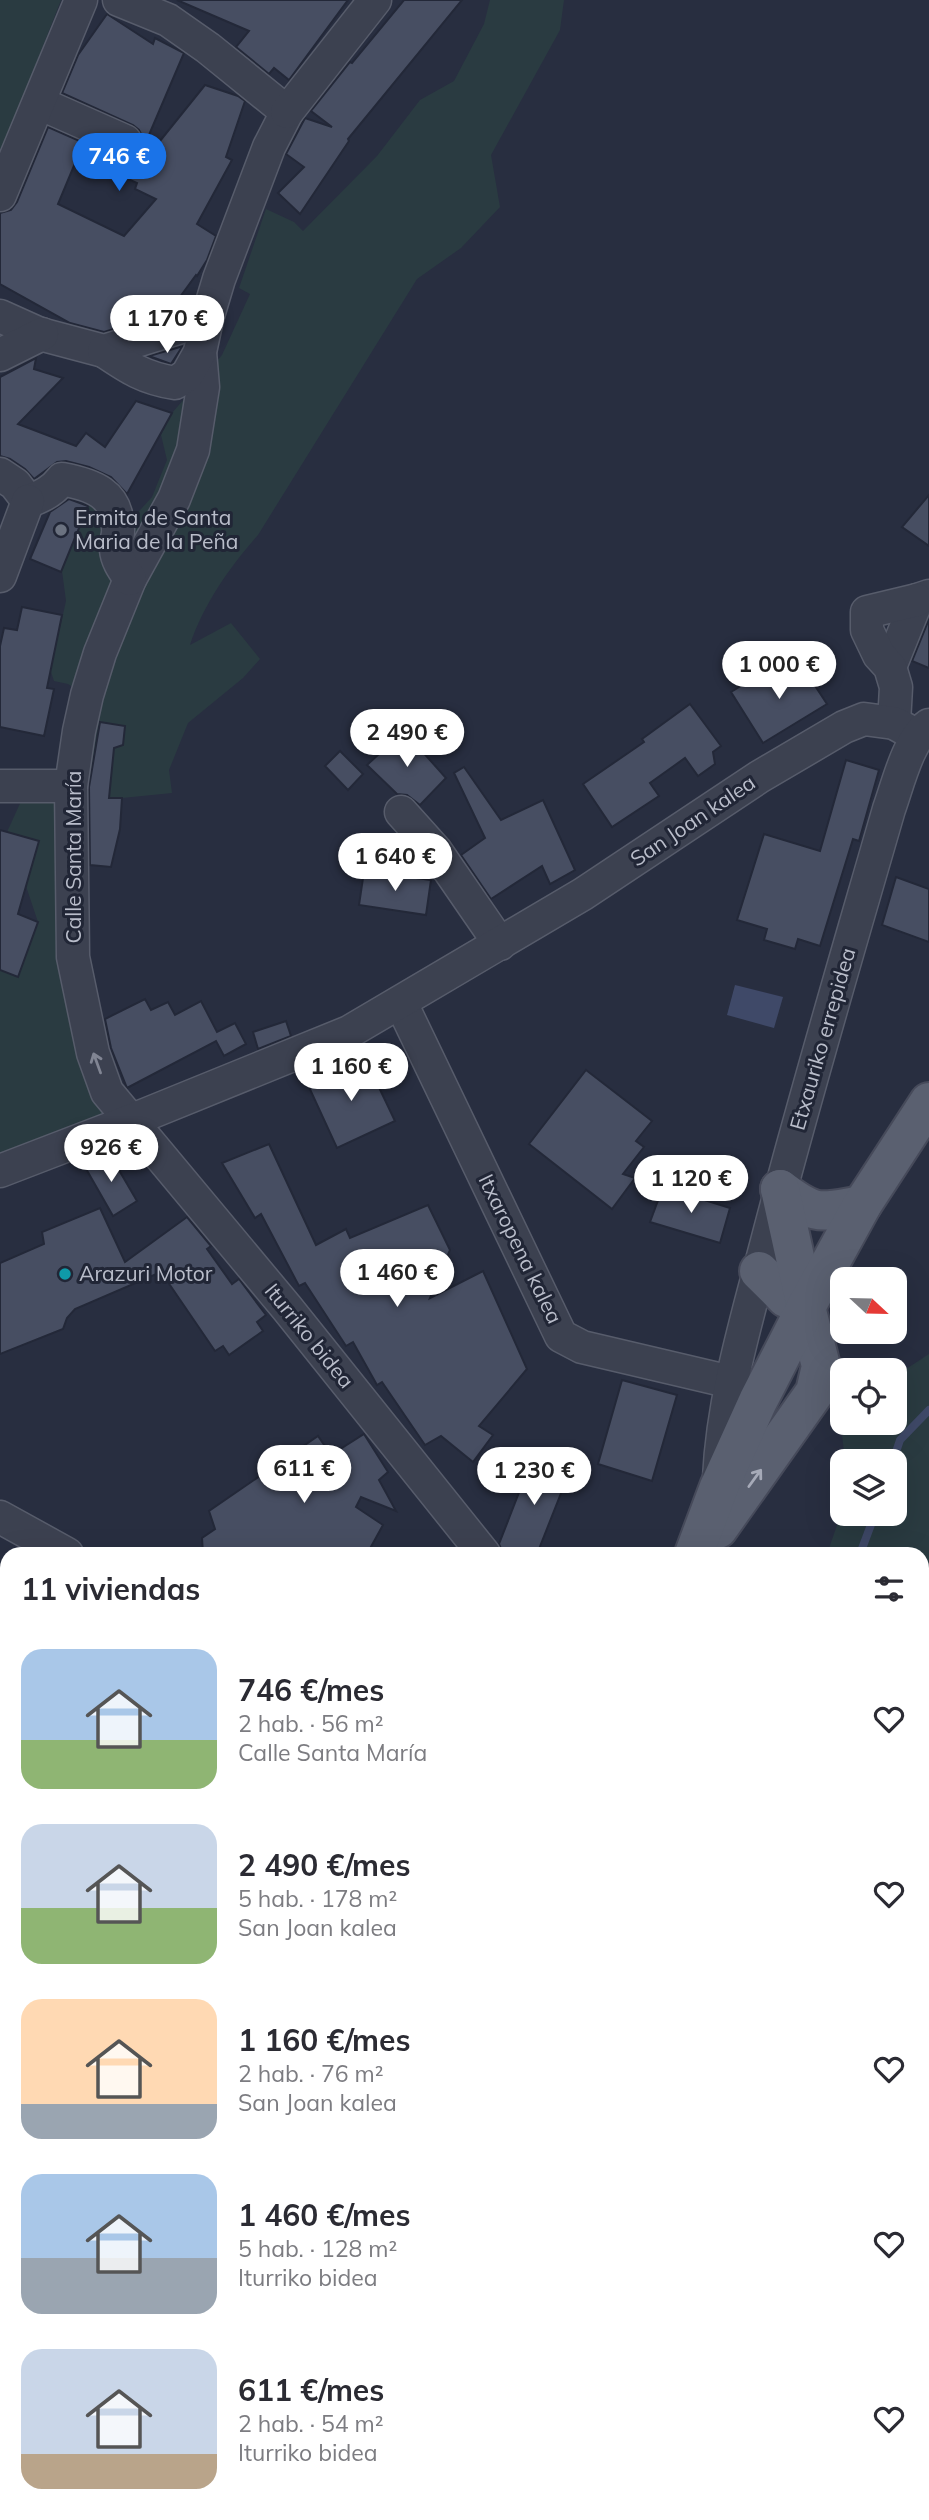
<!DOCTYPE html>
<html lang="es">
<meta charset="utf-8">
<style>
:root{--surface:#fff;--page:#f7f7f7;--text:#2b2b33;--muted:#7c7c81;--accent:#1a73e8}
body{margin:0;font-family:Mulish,sans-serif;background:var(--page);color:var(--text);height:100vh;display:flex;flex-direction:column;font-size:26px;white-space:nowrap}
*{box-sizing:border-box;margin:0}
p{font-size:23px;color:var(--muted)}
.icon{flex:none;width:38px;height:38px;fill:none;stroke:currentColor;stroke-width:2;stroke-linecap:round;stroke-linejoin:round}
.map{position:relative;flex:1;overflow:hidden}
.details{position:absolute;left:0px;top:1547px;width:929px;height:973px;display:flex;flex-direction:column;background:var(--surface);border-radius:21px 21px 0 0;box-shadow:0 7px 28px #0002}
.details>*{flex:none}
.needle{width:46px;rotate:112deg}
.fabs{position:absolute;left:830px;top:1267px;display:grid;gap:14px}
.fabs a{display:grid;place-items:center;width:77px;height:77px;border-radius:14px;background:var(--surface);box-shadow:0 7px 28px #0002;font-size:35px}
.price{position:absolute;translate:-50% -60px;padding:0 16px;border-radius:24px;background:#fff;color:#222;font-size:23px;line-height:46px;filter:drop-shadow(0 2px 4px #0008)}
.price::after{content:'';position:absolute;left:50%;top:42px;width:21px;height:16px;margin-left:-10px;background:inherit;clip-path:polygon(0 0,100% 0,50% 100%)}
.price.selected{background:var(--accent);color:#fff}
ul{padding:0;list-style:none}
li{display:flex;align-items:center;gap:21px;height:175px;padding:0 21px}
li span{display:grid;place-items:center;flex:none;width:196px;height:140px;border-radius:21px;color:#555}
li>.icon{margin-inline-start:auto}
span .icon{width:84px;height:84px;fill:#fffc;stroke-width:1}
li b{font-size:30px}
h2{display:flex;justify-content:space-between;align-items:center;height:84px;padding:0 21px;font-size:30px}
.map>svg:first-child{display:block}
</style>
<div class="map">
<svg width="929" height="2520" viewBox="0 0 929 2520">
<rect width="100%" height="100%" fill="#282e40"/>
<!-- green -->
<g fill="#2a3b41">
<path d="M0 0H61L0 157Z"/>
<path d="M490 0H564L560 30 491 155 500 207 461 248 417 279 258 535C230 567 204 603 190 645L231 623 260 659 243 678 188 723 169 770 172 793 122 798 75 799 86 695 68 684 54 681 48 663H52L66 601 62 571 91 500 131 520 152 497 167 460 161 435 172 413 222 355 250 294 239 288 266 209 294 222 303 231 377 156 420 100 454 81 484 24Z"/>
<path d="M63 793 97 1099 103 1118 0 1158V970L18 976 38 922 26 886 39 841 7 832 23 797Z"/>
<path d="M929 1354V1680L922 1692V1554H827L842 1511V1514H894V1461H845L840 1417 842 1415V1423H894V1377Z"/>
<path d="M706 2513H885V2520H704Z"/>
</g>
<!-- water -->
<path fill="#3f4968" d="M735 985 783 997 774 1028 727 1015Z"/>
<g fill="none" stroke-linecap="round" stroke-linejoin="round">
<!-- stream -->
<g stroke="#3f4968" stroke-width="8">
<path d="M893 1461 900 1440 929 1410"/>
<path d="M860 1554 875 1514"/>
<path d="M746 2520 748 2513"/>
</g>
</g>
<!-- building -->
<g fill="#474e62" stroke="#232838" stroke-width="2" fill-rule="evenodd">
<path d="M177 0H348L289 80 274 68 269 74 236 47 249 31Z"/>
<path d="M404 0H462L348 139 349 141 300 214 278 193 304 167 286 154 305 118 332 127 311 111 350 62 352 63Z"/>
<path d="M107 14 153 44 155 38 184 53 131 177 205 85 238 96 245 101 226 157 232 160 197 224 216 236 207 260 197 276 196 275 169 312 104 332 70 323 0 284V213L11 210 17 202 48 127 118 158 128 159 135 156 141 149 143 138 139 130 133 125 62 93 78 55ZM78 156 137 183 135 189 156 199 124 236 58 204Z"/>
<path d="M180 347H182L171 364 149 356Z"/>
<path d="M36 358 34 369 63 378 18 424 76 446 86 433 105 447 136 401 172 413 127 494 111 477 89 467 66 461 57 462 34 479 25 469 10 459 0 456V377Z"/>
<path d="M929 495V546L902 527Z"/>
<path d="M69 499 88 506 61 572 30 559 50 512Z"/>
<path d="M22 607 62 615 47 688 54 689 44 736 0 727V646L4 628 17 630Z"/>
<path d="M929 619V668L912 661Z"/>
<path d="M800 663 827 704 763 743 731 692 754 678 769 681Z"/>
<path d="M690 704 721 746 713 752 715 764 698 776 685 758 650 783 659 796 612 827 583 784 644 742 642 739Z"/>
<path d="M100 722 125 726 123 745 114 748 109 798H122L120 829 111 867 90 865 89 787Z"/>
<path d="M404 731 446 778 420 805 407 795 397 794 367 765Z"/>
<path d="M340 751 363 774 348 790 325 766Z"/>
<path d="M846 760 879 770 859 841 853 839 820 946 798 939 795 949 764 940 767 929 737 920 764 834 820 851Z"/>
<path d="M464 767 501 820 543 800 575 870 550 884 542 866 491 899 461 855 485 838 454 773Z"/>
<path d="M0 830 39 841 18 914 38 922 18 977 0 970Z"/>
<path d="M364 871 431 880 426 915 359 905Z"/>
<path d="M896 877 929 889V942L882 925Z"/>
<path d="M145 999 151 1010 168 1002 175 1015 201 1001 217 1032 235 1023 246 1044 224 1056 216 1041 127 1088 111 1048 105 1019Z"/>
<path d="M286 1021 291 1036 258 1049 253 1032Z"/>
<path d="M365 1058 395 1121 337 1148 308 1085Z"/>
<path d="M586 1070 652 1121 636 1141 644 1147 623 1174 635 1178 612 1209 529 1144Z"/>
<path d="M269 1144 316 1245 346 1229 350 1238 428 1205 450 1250 430 1298 483 1271 527 1369 479 1426 493 1435 473 1462 441 1436 425 1445 382 1382 377 1385 353 1342 346 1346 305 1283 299 1286 261 1214 255 1218 222 1163Z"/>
<path d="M109 1153 137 1201 113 1216 85 1167Z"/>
<path d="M663 1187 730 1208 720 1243 650 1222Z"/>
<path d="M100 1208 125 1262 187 1217 211 1246 207 1249 232 1284 239 1279 266 1315 257 1322 263 1331 229 1355 223 1346 215 1351 161 1272 75 1309 67 1318 63 1329 0 1354V1263L44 1244 42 1232Z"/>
<path d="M622 1380 677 1395 652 1481 598 1464Z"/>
<path d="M364 1434 388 1472 379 1480 396 1511 361 1497 356 1507 383 1525 367 1554H203L202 1538 215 1529 209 1511 318 1436 331 1455Z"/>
<path d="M534 1454 571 1468 537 1554H509L502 1551 499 1544Z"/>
</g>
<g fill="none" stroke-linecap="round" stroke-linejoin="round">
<defs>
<g id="minor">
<path d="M119 0 168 20 208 48 287 112 269 147 219 279 207 319 200 352 203 387 193 450 174 499 130 579 100 653 87 695 79 731 71 786 73 957 93 1053 107 1092 287 1308 484 1554"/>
<path d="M39 103 125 141"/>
<path d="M287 112 375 0"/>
<path d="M0 195 81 0"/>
<path d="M0 316 40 334 104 351 207 319"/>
<path d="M104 351C129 368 144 378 175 383L187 375 200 352"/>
<path d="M0 355 42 334"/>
<path d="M0 474 15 484 28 501"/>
<path d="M28 501C42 497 53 491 62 479 93 485 117 493 118 528 119 535 115 543 116 550 117 561 124 570 130 579"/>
<path d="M0 576 28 501"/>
<path d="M890 667 917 600 929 596"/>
<path d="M894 723 896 687 890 667 879 655 867 630V612L917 600"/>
<path d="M0 786H71"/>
<path d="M401 812 436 851 500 944"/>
<path d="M401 1003 561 1336 582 1347 731 1382"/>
<path d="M0 1171 130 1121 349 1032 583 894 759 777 844 727 864 719 894 723 918 736"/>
<path d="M719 1478C723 1395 748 1315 769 1234 806 1092 848 951 889 809 898 784 908 740 929 725"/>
<path d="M0 1517 67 1554"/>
</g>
<g id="major">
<path d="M780 1189C817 1217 819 1212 862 1205"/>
<path d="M759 1271 786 1298 806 1307"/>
<path d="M718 1529 815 1392 821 1366 806 1307 780 1189"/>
<path d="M694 1554 719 1487 758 1401 806 1307 862 1205 929 1102"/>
<path d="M454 2513 455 2520"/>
<path d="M398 2520 402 2513"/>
</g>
<g id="highway">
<path d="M0 2490 7 2484"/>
<path d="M214 2513 224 2520"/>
<path d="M284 2513 299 2520"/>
<path d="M15 2520 26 2513"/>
</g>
</defs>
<!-- minor casing -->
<use href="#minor" stroke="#575c6b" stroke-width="35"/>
<!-- major casing -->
<use href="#major" stroke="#464a5a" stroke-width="42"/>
<!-- highway casing -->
<use href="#highway" stroke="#444958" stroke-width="42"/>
<!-- minor -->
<use href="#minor" stroke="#3c4150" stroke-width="32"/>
<!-- major -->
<use href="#major" stroke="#5a6070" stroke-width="38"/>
<!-- highway -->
<use href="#highway" stroke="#76705a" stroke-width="38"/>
</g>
<!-- one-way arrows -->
<defs><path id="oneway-shaft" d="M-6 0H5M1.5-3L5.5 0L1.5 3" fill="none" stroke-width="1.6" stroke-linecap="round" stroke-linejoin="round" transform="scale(1.75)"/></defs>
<use stroke="#818593" href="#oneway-shaft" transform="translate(97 1063) rotate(-110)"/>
<use stroke="#a6aab8" href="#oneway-shaft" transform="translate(755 1478) rotate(-54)"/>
<!-- markers -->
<circle fill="#6b7280" stroke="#212636" stroke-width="2.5" cx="61" cy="530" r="7"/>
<circle fill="#0f9aa8" stroke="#212636" stroke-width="2.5" cx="65" cy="1274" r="7"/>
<g text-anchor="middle" stroke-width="6" stroke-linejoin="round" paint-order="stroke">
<!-- poi labels -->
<g font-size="21" fill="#b9bdca" stroke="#212636" text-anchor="start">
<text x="75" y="525">Ermita de Santa<tspan x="75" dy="24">Maria de la Peña</tspan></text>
<text x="79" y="1281">Arazuri Motor</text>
</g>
<!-- street labels -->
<g font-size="21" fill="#b9bdca" stroke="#212636">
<text transform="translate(693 821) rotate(-34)" y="7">San Joan kalea</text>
<text transform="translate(74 857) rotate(-90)" y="7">Calle Santa María</text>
<text transform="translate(823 1039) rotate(-74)" y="7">Etxauriko errepidea</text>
<text transform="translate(520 1249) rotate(64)" y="7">Itxaropena kalea</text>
<text transform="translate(309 1336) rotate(51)" y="7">Iturriko bidea</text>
</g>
</g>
</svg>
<div class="fabs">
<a><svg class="needle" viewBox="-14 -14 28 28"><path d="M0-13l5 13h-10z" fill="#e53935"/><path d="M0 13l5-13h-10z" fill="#7c7c81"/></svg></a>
<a><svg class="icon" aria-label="locate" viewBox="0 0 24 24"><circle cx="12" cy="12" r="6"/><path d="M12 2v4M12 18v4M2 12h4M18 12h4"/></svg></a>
<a><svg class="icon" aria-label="layers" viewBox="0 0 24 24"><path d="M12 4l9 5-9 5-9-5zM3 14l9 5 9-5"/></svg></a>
</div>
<b class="price selected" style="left:119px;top:193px">746 €</b>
<b class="price" style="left:167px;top:355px">1 170 €</b>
<b class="price" style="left:779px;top:701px">1 000 €</b>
<b class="price" style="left:407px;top:769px">2 490 €</b>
<b class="price" style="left:395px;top:893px">1 640 €</b>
<b class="price" style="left:351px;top:1103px">1 160 €</b>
<b class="price" style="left:111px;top:1184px">926 €</b>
<b class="price" style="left:691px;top:1215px">1 120 €</b>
<b class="price" style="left:397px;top:1309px">1 460 €</b>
<b class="price" style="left:304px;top:1505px">611 €</b>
<b class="price" style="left:534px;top:1507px">1 230 €</b>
<section class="details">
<h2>11 viviendas<svg class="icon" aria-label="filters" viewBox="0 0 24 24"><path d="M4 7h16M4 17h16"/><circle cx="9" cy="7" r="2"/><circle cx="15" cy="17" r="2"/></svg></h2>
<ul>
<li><span style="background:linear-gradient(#a9c7e8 65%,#8fb573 0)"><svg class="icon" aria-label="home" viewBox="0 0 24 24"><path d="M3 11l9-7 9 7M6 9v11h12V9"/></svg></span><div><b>746 €/mes</b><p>2 hab. · 56 m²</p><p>Calle Santa María</p></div><svg class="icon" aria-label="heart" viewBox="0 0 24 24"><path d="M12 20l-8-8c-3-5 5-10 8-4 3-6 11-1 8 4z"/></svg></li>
<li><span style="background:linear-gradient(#c9d6e8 60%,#8fb573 0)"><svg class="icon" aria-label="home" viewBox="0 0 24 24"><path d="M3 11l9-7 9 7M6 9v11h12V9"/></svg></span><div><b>2 490 €/mes</b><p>5 hab. · 178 m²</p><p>San Joan kalea</p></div><svg class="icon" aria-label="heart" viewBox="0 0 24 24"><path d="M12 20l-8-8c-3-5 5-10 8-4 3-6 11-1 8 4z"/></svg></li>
<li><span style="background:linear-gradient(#ffd9b3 75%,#9aa5b1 0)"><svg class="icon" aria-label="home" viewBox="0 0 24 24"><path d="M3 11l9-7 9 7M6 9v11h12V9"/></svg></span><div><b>1 160 €/mes</b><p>2 hab. · 76 m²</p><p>San Joan kalea</p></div><svg class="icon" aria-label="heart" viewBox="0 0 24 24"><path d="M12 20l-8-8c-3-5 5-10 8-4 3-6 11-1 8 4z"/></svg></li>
<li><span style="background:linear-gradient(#a9c7e8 60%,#9aa5b1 0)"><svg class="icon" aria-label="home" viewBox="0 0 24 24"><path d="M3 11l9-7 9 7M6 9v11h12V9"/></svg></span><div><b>1 460 €/mes</b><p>5 hab. · 128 m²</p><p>Iturriko bidea</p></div><svg class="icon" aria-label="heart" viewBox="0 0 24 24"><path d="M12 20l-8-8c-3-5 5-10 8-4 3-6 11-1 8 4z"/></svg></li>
<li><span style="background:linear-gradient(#c9d6e8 75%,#b9a48a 0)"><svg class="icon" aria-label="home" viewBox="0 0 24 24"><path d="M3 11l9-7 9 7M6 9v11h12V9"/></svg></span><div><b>611 €/mes</b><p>2 hab. · 54 m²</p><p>Iturriko bidea</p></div><svg class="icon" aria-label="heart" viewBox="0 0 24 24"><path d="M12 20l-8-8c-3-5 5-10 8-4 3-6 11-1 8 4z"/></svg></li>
</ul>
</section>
</div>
